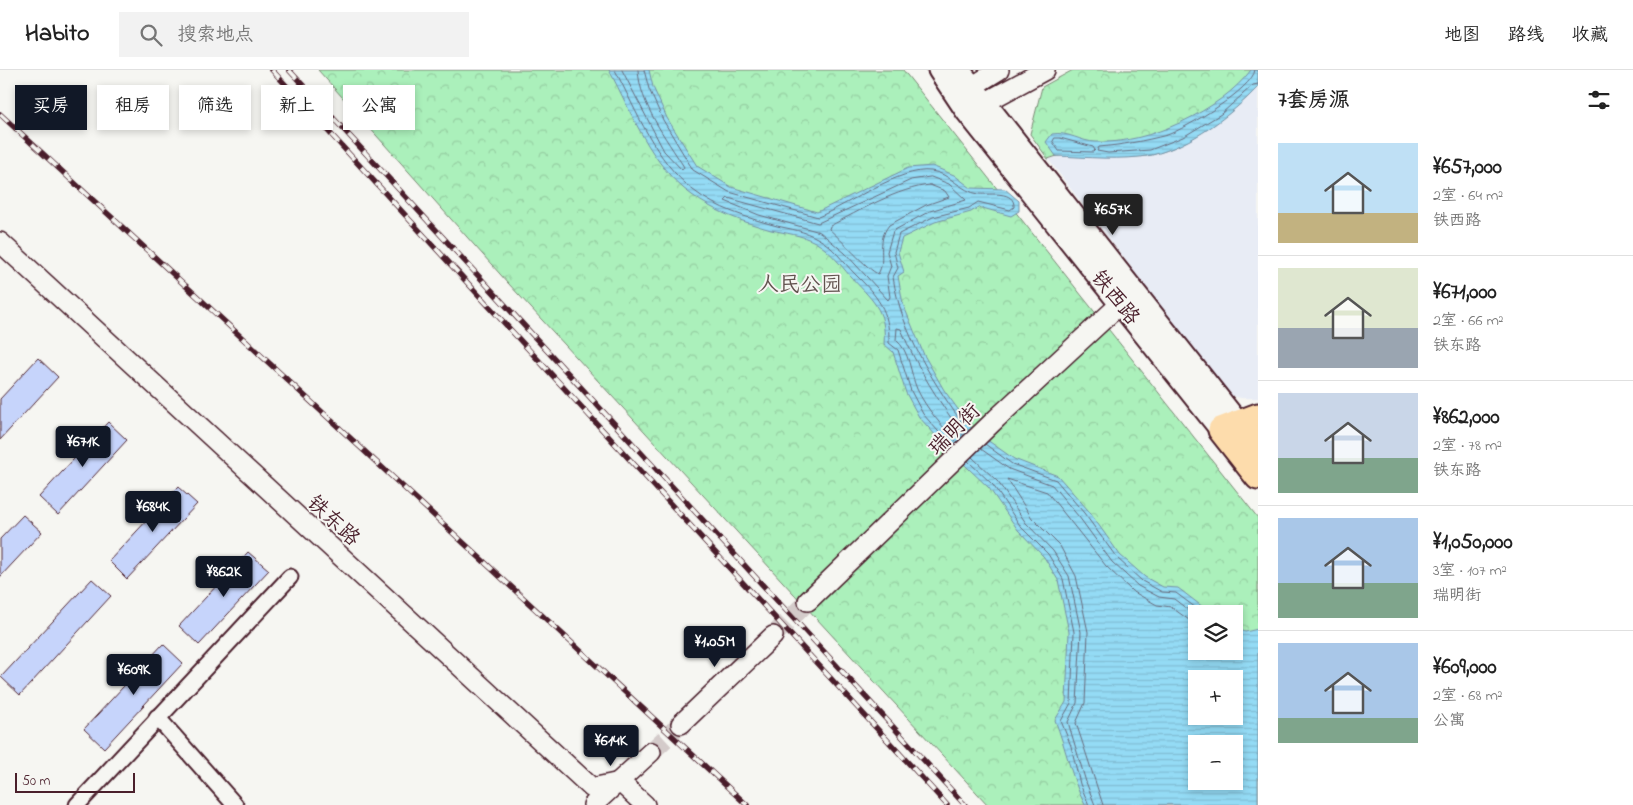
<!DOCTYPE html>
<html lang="zh">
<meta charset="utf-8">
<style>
:root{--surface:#fff;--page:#f2f2f2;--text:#222;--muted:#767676;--line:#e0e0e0;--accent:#111827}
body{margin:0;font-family:"Indie Flower","LXGW WenKai TC",sans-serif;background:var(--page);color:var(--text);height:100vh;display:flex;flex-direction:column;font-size:19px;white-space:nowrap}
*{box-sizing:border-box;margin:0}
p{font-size:16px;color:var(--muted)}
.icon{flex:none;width:28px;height:28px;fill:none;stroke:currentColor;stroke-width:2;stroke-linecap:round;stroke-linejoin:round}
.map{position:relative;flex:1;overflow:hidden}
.sheet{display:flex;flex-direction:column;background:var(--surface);width:375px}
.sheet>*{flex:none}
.hud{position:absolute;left:15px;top:15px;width:475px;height:45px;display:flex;gap:10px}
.tools{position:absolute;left:1188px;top:535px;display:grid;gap:10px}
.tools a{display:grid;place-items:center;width:55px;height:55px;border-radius:0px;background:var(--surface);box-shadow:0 2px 8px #0003;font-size:25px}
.scale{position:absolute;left:15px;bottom:12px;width:120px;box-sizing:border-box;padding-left:5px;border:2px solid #4a1f2b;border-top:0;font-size:14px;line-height:18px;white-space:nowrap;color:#4a1f2b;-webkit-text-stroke:4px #f6f6f2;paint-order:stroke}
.price{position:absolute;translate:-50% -42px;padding:0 11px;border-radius:5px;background:var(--accent);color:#fff;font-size:16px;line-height:32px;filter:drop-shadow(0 1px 2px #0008)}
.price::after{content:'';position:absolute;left:50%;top:30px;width:15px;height:11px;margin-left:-8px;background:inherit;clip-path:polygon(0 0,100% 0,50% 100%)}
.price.selected{background:#222;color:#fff}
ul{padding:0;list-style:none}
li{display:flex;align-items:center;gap:15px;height:125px;padding:0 20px}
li+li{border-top:1px solid var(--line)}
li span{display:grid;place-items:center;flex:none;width:140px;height:100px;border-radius:0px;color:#555}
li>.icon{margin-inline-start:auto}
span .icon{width:60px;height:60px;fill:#fffc;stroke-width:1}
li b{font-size:21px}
h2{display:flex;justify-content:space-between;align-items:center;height:60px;padding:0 20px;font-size:21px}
.pill{padding:0 18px;border-radius:0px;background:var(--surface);box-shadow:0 2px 8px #0003;font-size:18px;line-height:45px}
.pill.selected{background:var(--accent);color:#fff}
header{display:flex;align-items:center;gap:30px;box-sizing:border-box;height:70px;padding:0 25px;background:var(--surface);border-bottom:1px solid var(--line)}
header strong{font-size:24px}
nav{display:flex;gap:28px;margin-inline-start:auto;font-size:18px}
.search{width:350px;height:45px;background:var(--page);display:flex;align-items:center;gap:12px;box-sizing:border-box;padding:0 18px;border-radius:0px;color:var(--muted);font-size:19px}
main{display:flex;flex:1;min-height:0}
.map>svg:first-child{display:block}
</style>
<header>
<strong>Habito</strong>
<div class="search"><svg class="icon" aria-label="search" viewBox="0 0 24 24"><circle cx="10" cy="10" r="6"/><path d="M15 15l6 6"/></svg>搜索地点</div>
<nav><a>地图</a><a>路线</a><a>收藏</a></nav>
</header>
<main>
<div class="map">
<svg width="1258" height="735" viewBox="0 0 1258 735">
<defs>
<pattern id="forest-crowns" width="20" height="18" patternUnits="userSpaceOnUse" patternTransform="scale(1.25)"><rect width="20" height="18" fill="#abf0bb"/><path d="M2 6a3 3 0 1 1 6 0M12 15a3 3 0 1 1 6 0" fill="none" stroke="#95cda1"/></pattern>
<pattern id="water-rules" width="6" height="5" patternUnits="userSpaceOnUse" patternTransform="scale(1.25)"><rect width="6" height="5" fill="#94dbf5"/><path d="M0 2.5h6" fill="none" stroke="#81bcd2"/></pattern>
</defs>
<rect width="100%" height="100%" fill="#f6f6f2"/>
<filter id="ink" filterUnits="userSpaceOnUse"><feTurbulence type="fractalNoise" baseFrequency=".02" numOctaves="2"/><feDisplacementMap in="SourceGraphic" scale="10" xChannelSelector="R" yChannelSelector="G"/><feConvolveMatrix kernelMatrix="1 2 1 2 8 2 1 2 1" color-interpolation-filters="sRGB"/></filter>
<g filter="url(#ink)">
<!-- built -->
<path fill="#e8ecf5" d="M1258 17V328H1241L1229 325 1048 89 1056 86 1108 88 1185 71 1224 48Z"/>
<!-- forest -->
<g fill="url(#forest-crowns)" stroke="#7a8873" fill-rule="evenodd">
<path d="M318 0H903L1258 448V735H988L508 213ZM1196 544H1234V581H1196ZM1196 609H1234V646H1196ZM1196 674H1234V711H1196Z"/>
<path d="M1073 0H1258V17C1231 44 1190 76 1151 85 1138 88 1122 87 1109 87 1089 88 1066 81 1048 89L1030 64 1042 17Z"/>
</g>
<!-- water -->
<g fill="url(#water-rules)" stroke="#7690a4" fill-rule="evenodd">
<path d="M609 0H649L653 17 667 48 697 96 731 117 817 142 908 98 932 96 954 105 971 118 1005 119 1019 131V141L1011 146 979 137 971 142 935 152 902 168 898 182 904 202 898 206 903 234 924 285 944 320 973 360 1014 389 1058 406 1088 440 1120 485 1145 507 1163 517 1178 518 1212 544H1196V581H1234V557L1245 562 1258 559V735H1085C1071 708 1066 678 1055 650L1066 632 1069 562 1058 510 1044 487 1018 460 989 418 948 379 919 347 906 323 893 282 884 274C887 239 871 229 850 206 840 194 829 180 815 172 802 165 785 163 771 160 743 152 715 142 692 125 651 96 632 43 609 0ZM1196 609H1234V646H1196ZM1196 674H1234V711H1196Z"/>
<path d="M1251 0H1258V17C1230 46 1192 75 1152 85 1123 91 1085 87 1056 86L1046 72 1052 64C1068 61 1081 72 1096 72 1147 75 1221 40 1251 0Z"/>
</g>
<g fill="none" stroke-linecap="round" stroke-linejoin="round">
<!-- shore -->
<g stroke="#686a7c" stroke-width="1">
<path d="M615 0C637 42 655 90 693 120 717 139 748 148 777 156 790 159 805 161 817 168 833 176 843 192 855 204 877 226 890 240 889 273L898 280 911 321 923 344 952 377"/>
<path d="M622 0 664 81 682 100 684 97C666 68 640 35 638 0"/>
<path d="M644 0 649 19 663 50 693 100 729 122 818 147C848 135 900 97 931 101 950 103 961 122 979 124 990 125 1015 120 1014 137L1010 140 978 132 969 138 933 147 899 164 894 182 898 198 893 207C902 265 934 314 968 361"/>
<path d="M1255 0C1253 19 1185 59 1167 65 1144 71 1122 75 1099 77L1097 81 1108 83 1150 80 1183 67 1221 44 1253 15 1258 14"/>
<path d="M1055 68H1060L1093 77 1095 80 1093 82 1059 81 1053 72Z"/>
<path d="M931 107 949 114 966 130 930 141 893 161 887 182 891 196 887 206 890 227 888 230 845 183 820 162 759 145 725 131 728 128 818 153 911 110Z"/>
<path d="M930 115 945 121 949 127 926 135 889 155C875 173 887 189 878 204 868 200 841 169 829 159L830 156C859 141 898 118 930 115Z"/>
<path d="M957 372C942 356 927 340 917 319 910 303 910 281 896 270L897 258 901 259C917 298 939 332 964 366"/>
<path d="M985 374 1012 394 1056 410 1084 443 1117 488 1142 511 1162 522 1176 523 1204 544"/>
<path d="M981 379 1009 399 1052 415 1079 447 1112 492 1138 516 1159 527 1174 529 1196 546"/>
<path d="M972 387 998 412 1026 453 1053 481 1069 506 1081 562 1077 633 1068 652 1086 712 1095 735"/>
<path d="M968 391 993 415 1021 457 1048 484 1063 509 1074 562 1071 633 1061 651 1071 676 1080 714 1089 735"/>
<path d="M1103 735 1076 653 1085 633 1088 562 1076 506 1060 476 1032 448 1007 409 1047 422 1106 496 1132 521 1157 535 1171 537 1196 555"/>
</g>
</g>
<!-- building -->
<g fill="#c6d4fb" stroke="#4a1f2b">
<path d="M38 288 58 307 0 370V329Z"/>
<path d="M108 352 127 370 58 445 39 427Z"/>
<path d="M178 417 197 434 127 509 109 491Z"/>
<path d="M23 445 42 462 0 507V469Z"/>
<path d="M248 482 269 500 199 575 179 556Z"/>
<path d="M92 509 111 526 20 625 1 607Z"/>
<path d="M163 574 183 593 104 678 84 659Z"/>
</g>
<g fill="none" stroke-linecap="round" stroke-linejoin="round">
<!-- tertiary-tunnel -->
<g stroke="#d4cbca" stroke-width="19" stroke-dasharray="19 9" stroke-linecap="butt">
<path d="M773 566 808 531"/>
<path d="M651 682 681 654"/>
</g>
<defs>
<g id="minor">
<path d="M157 647 235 735"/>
<path d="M77 735 290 507"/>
</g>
<g id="tertiary">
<path d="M960 24 999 0"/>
<path d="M973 39 1045 0"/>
<path d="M0 172 592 718 620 712 645 735"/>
<path d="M808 531 997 348 1131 224"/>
<path d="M681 654 773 566"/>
<path d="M593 735 651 682"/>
</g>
<g id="secondary">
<path d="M939 0 967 42 1221 360"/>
<path d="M959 0 1238 353"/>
</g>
<g id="trunk">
<path d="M1258 346 1221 360 1258 407"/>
<path d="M1238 353 1258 378"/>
</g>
</defs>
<!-- minor casing -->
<use href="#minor" stroke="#4a1f2b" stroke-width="19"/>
<!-- tertiary casing -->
<use href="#tertiary" stroke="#4a1f2b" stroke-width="22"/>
<!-- secondary casing -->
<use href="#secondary" stroke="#4a1f2b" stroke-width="25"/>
<!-- trunk casing -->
<use href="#trunk" stroke="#4a1f2b" stroke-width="29"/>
<!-- minor -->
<use href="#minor" stroke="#f6f6f2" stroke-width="15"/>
<!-- tertiary -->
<use href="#tertiary" stroke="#f6f6f2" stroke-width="19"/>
<!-- secondary -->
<use href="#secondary" stroke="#f6f6f2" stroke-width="21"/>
<!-- trunk -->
<use href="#trunk" stroke="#fddcac" stroke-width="25"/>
<defs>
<g id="rail">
<path d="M272 0 947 735"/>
<path d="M289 0 965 735"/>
<path d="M0 44 747 735"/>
</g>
</defs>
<!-- rail casing -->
<use href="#rail" stroke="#4a1f2b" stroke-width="5.5"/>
<!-- rail -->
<use href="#rail" stroke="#f6f6f2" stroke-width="4" stroke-dasharray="11" stroke-linecap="butt"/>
</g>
</g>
<g text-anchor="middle" stroke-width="4" stroke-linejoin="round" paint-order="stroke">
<!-- park labels -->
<g font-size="21" fill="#62534f" stroke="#f6f6f2">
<text x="800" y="221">人民公园</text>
</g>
<!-- street labels -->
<g font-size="21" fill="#4a1f2b" stroke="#f6f6f2">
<text transform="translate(1116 227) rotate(51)" y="7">铁西路</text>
<text transform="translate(954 359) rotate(-45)" y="7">瑞明街</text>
<text transform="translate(334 450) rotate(43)" y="7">铁东路</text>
</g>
</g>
</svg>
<div class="tools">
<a><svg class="icon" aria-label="layers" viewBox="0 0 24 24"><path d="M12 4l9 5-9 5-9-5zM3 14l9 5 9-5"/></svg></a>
<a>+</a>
<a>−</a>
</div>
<div class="scale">50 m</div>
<b class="price selected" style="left:1113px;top:166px">¥657K</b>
<b class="price" style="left:83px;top:398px">¥671K</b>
<b class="price" style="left:153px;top:463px">¥684K</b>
<b class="price" style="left:224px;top:528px">¥862K</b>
<b class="price" style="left:715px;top:598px">¥1.05M</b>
<b class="price" style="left:134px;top:626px">¥609K</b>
<b class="price" style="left:611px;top:697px">¥614K</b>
<div class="hud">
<a class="pill selected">买房</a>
<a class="pill">租房</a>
<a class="pill">筛选</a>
<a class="pill">新上</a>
<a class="pill">公寓</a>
</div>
</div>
<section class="sheet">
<h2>7套房源<svg class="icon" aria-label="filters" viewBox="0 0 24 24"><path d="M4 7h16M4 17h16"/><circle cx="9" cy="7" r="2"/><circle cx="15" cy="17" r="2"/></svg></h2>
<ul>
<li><span style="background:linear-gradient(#bfe0f5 70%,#c2b280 0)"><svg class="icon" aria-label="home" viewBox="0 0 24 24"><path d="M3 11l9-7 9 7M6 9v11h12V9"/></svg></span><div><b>¥657,000</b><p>2室 · 64 m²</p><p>铁西路</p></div></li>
<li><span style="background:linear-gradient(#dfe7d0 60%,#9aa5b1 0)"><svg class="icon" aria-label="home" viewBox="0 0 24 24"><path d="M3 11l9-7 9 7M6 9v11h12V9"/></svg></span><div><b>¥671,000</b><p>2室 · 66 m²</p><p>铁东路</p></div></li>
<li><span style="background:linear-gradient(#c9d6e8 65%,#7fa58c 0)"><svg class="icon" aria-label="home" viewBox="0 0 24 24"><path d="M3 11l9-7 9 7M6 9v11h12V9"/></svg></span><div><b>¥862,000</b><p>2室 · 78 m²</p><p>铁东路</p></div></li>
<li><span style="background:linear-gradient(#a9c7e8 65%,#7fa58c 0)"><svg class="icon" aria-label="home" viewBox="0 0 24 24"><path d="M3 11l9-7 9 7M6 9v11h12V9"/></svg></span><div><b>¥1,050,000</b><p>3室 · 107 m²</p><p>瑞明街</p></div></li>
<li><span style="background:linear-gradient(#a9c7e8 75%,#7fa58c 0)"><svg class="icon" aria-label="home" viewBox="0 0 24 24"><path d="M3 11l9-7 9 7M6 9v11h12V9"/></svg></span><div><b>¥609,000</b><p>2室 · 68 m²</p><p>公寓</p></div></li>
</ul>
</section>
</main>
